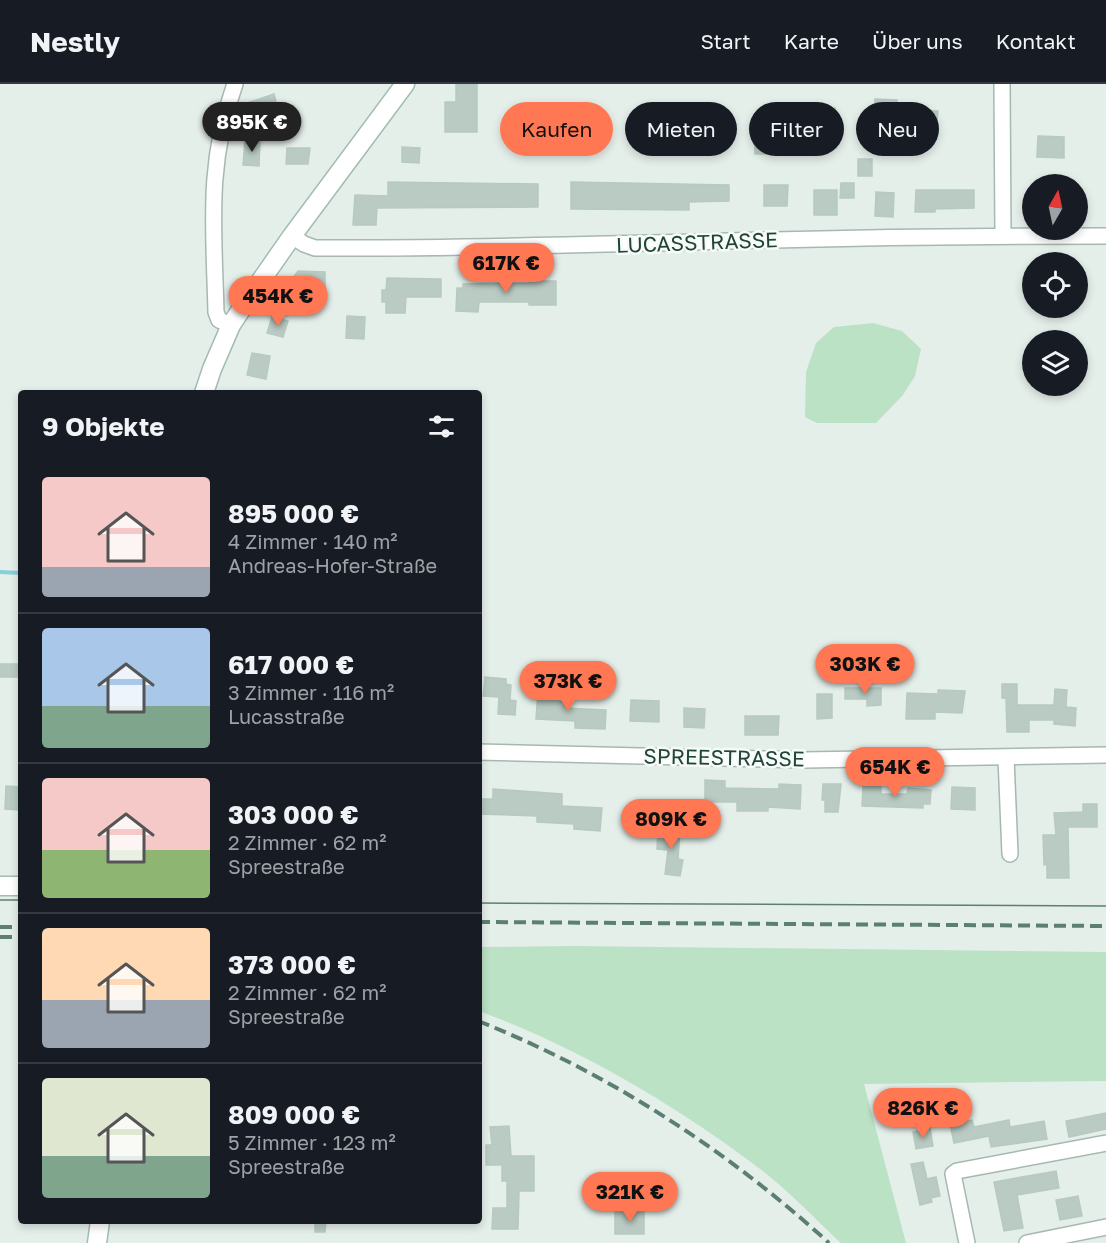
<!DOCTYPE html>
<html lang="de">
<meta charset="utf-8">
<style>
:root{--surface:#171b24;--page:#242831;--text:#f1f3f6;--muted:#9ea1a6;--line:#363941;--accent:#ff7753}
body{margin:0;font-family:"Golos Text",sans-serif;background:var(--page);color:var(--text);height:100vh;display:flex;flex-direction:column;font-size:22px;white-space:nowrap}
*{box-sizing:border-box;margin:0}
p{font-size:20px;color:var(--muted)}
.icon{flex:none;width:33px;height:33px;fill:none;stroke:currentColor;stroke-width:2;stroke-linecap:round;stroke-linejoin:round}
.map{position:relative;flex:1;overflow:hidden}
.drawer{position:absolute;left:18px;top:306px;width:464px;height:834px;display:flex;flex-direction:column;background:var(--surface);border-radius:6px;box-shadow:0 3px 9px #0003}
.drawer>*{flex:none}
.hud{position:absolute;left:500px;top:18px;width:516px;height:54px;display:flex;gap:12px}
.needle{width:39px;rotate:9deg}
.controls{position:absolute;left:1022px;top:90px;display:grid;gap:12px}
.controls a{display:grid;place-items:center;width:66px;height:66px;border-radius:50%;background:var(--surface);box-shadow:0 3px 9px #0003;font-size:30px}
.price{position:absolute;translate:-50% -51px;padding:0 14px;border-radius:21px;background:var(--accent);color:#111;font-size:20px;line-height:39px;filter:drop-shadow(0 2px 3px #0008)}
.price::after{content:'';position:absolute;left:50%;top:36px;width:18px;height:14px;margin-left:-9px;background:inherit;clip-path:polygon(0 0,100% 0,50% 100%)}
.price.active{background:#222;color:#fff}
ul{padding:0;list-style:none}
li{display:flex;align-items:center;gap:18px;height:150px;padding:0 24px}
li+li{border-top:2px solid var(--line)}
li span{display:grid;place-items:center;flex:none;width:168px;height:120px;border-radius:6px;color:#555}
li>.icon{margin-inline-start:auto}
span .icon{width:72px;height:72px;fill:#fffc;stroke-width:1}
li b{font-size:26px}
h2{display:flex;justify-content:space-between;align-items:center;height:72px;padding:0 24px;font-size:26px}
.chip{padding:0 21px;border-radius:27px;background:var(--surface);box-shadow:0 3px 9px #0003;font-size:21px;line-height:54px}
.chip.active{background:var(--accent);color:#111}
header{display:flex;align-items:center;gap:36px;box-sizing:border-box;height:84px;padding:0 30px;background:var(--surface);border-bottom:2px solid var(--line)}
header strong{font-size:28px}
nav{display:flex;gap:33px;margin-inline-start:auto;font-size:21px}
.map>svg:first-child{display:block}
</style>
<header>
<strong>Nestly</strong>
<nav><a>Start</a><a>Karte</a><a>Über uns</a><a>Kontakt</a></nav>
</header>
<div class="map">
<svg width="1106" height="1159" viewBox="0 0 1106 1159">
<rect width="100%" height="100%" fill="#e5efea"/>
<!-- green -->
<g fill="#bbe2c5">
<path d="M873 239 902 247 921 265 915 292 903 311 876 339H817L805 333 806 288 816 259 834 243Z"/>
<path d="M576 862 1106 868V997L864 1000 906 1159H841C816 1136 791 1109 764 1088 677 1022 581 965 479 927V863Z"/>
</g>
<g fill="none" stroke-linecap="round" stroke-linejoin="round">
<!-- stream -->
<path stroke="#87d0da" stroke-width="4" d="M0 488 21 489"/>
</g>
<!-- building -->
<g fill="#b9cbc3" stroke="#b6cac1" stroke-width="1.5">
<path d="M456 0H477V48H445V18H456Z"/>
<path d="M274 10 277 21 247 31 244 20Z"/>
<path d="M875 15 897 16V26L938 27 936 46 921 45 920 70H909L910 40 874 39Z"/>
<path d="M813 24H835V48L813 49Z"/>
<path d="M779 42 780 70H755L754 43Z"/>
<path d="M1038 52 1064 53V74L1037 73Z"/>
<path d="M245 56 260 57 259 82 243 81Z"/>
<path d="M402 63 420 64 419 79 402 78Z"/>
<path d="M287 64H310L308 80H286Z"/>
<rect x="858" y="75" width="14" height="17"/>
<path d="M388 98 538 100V123L377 124 376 141H353L355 111 388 112Z"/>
<path d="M571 98 729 101V117L689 118V126L571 125Z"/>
<path d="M841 99H854V114H840Z"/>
<path d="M764 101H788L787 122H764Z"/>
<rect x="814" y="106" width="23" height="25"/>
<path d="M916 106H974V124L935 125V128H915Z"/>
<path d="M876 108 894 109 893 133 875 132Z"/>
<path d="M298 187 325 188V208H308L300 220 283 207Z"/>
<path d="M387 194 441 195V213H406L405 229H386V218H382V206H386Z"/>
<path d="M529 197H556V221H529V218H479L478 228 456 227 457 204H463V200L529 199Z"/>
<path d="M347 232 365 233 364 255 346 254Z"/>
<path d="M272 233 288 237 283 253 267 249Z"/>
<path d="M252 269 270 272 266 295 247 291Z"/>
<rect x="0" y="580" width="21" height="13"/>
<path d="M485 593 506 595V600L511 601 510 616 516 617 515 631 498 630 499 613 483 612Z"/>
<path d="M1002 600H1017V621H1054L1055 605 1067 606 1066 623 1076 624 1075 642 1054 640V636H1029V648H1007L1006 614H1002Z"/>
<path d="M845 604H881V621L867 622V615H845Z"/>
<path d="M938 606 965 607 962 629 935 628V635H906L907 609 938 610Z"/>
<path d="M538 607 558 609V617L565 618 564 624 606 626 605 645 575 644V637L536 635Z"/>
<path d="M817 610H832V634L817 635Z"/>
<path d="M631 616 659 617V638L630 637Z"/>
<path d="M684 624 705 625 704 644 684 643Z"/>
<path d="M745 632H779L778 651H745Z"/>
<path d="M705 696 725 697V704L779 705V700L801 701 800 725 768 723V727H737V718H705Z"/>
<path d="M823 700H841L838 728H825V716H822Z"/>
<path d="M6 702 21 703V726L5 725Z"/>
<path d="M863 702H881V710H907L908 704 931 706 930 720H923V724L862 722Z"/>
<path d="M952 703 975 704V726L951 725Z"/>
<path d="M493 705 562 710V722L602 724 600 747 574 745V740L537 738V732L478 730V715H493Z"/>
<path d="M1083 720H1097V743H1068L1069 794H1047V780L1044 781 1043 751H1056L1054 729 1083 728Z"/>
<path d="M626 723 641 725 638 743 624 741Z"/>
<path d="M658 745H680L678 775 683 776 680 792 665 790 668 766 657 765Z"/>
<path d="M1106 1029V1045L1069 1053 1066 1037Z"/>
<path d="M972 1036 974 1043 1009 1036 1010 1043 1044 1037 1047 1055 991 1063 989 1052 954 1059 950 1040Z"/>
<path d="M509 1042 511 1072H534V1107H519L518 1145H492L493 1124H507V1097H502V1081H486V1061H492L490 1043Z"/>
<path d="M930 1044 933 1062 916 1065 913 1048Z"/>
<path d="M923 1078 927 1095 936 1093 940 1112 931 1114 932 1118 920 1121 911 1080Z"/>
<path d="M1056 1087 1059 1104 1017 1111 1023 1144 1004 1147 994 1098Z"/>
<path d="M1078 1112 1082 1132 1060 1136 1056 1116Z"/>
<rect x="615" y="1128" width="29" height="22"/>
<path d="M315 1137H326L325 1148H315Z"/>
</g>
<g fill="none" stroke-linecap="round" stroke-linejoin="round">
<defs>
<g id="street">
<path d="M1002 0 1003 152"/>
<path d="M292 152 304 160 315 164C441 165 566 161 692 158 830 154 968 152 1106 152"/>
<path d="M231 241 219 236 216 228C214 146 206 80 235 0"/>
<path d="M478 668 804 676 1106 671"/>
<path d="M1006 674 1010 770"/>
<path d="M967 1159 953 1090 957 1087 1106 1059"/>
<path d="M1027 1159 1106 1143"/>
</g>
<g id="secondary">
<path d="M204 309 212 285 231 241 246 218 292 152 405 0"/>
<path d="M0 802H21"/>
<path d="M97 1159 100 1137"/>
</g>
</defs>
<!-- street casing -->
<use href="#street" stroke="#a6b8b1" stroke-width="18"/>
<!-- secondary casing -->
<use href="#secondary" stroke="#a2bcb2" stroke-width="21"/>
<!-- street -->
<use href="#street" stroke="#fff" stroke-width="15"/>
<!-- secondary -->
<use href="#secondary" stroke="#fff" stroke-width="18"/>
<!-- tram -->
<g stroke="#5c7f74" stroke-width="1.5">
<path d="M0 816H21"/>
<path d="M478 819 1106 822"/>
</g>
<!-- rail -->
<g stroke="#5c7f74" stroke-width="4" stroke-dasharray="12 6" stroke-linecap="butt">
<path d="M478 838 1106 842"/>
<path d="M0 843H21"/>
<path d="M0 853H21"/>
<path d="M478 937C607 988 727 1066 829 1159"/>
</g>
</g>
<g text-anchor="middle" stroke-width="5" stroke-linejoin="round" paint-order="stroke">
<!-- street labels -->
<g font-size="21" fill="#214439" stroke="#f6fbf8">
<text transform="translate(697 159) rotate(-2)" y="7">LUCASSTRASSE</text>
<text transform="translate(724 674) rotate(1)" y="7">SPREESTRASSE</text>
</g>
</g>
</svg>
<div class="controls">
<a><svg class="needle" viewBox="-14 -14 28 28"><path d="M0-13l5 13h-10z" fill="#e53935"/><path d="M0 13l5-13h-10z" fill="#9ea1a6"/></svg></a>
<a><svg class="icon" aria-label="locate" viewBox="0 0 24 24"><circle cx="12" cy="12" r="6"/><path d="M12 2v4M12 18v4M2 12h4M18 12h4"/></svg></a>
<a><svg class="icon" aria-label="layers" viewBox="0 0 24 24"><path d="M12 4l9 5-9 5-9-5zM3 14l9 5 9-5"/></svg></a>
</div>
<b class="price active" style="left:252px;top:69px">895K €</b>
<b class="price" style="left:506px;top:210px">617K €</b>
<b class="price" style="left:278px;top:243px">454K €</b>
<b class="price" style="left:865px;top:611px">303K €</b>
<b class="price" style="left:568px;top:628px">373K €</b>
<b class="price" style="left:895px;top:714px">654K €</b>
<b class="price" style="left:671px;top:766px">809K €</b>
<b class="price" style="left:923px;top:1055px">826K €</b>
<b class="price" style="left:630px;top:1139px">321K €</b>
<div class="hud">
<a class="chip active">Kaufen</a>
<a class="chip">Mieten</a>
<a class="chip">Filter</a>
<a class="chip">Neu</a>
</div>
<section class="drawer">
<h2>9 Objekte<svg class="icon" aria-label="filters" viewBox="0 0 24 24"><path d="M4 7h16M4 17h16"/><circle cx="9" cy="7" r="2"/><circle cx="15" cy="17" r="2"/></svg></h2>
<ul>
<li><span style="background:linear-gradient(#f6c9c9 75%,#9aa5b1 0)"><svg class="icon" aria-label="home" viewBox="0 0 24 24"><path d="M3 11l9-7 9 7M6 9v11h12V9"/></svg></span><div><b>895 000 €</b><p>4 Zimmer · 140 m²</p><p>Andreas-Hofer-Straße</p></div></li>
<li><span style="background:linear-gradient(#a9c7e8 65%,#7fa58c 0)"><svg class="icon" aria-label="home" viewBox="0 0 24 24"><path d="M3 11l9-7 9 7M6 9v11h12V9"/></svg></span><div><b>617 000 €</b><p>3 Zimmer · 116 m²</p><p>Lucasstraße</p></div></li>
<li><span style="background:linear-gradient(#f6c9c9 60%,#8fb573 0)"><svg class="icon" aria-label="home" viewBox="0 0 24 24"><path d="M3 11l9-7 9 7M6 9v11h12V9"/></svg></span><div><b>303 000 €</b><p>2 Zimmer · 62 m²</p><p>Spreestraße</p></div></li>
<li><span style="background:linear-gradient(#ffd9b3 60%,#9aa5b1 0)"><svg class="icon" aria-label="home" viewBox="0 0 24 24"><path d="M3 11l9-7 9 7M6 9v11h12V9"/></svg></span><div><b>373 000 €</b><p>2 Zimmer · 62 m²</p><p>Spreestraße</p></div></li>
<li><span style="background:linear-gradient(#dfe7d0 65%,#7fa58c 0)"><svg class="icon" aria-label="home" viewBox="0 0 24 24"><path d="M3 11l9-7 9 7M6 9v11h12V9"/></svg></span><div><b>809 000 €</b><p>5 Zimmer · 123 m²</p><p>Spreestraße</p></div></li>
</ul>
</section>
</div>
